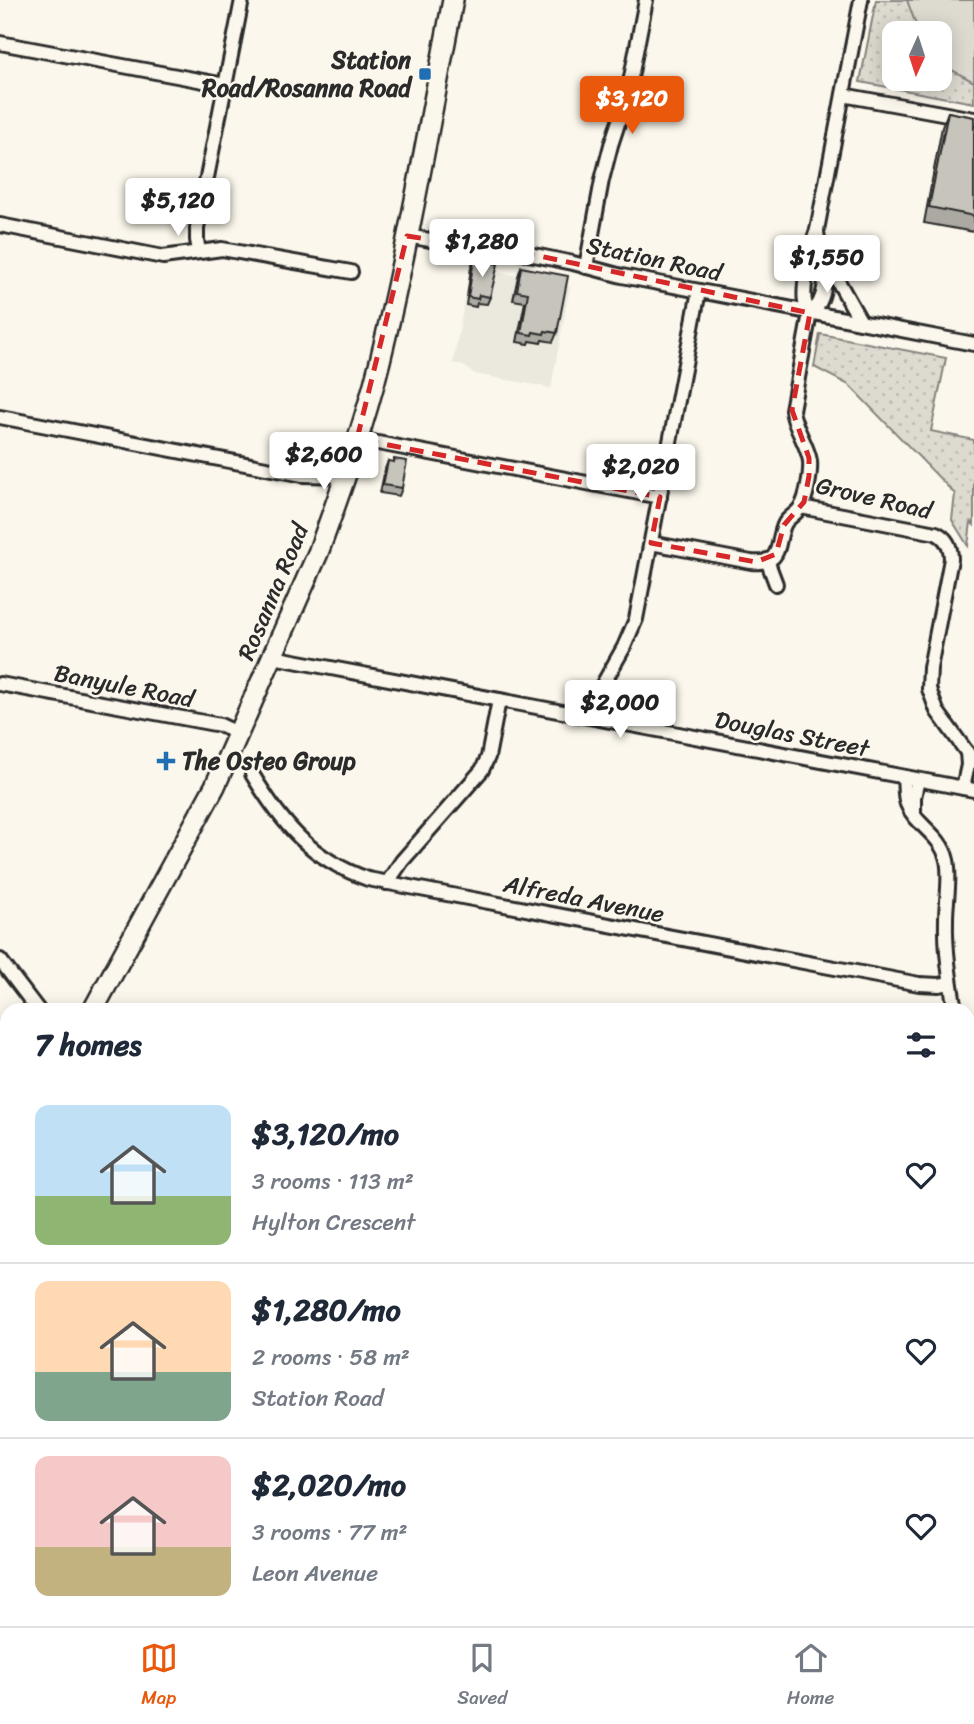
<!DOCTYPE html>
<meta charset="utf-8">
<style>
:root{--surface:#fff;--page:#f6f6f7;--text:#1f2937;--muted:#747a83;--line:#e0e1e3;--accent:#ea580c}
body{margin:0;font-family:Sriracha,sans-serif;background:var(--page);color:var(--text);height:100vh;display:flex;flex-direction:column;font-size:26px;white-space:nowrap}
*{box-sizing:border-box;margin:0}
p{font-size:23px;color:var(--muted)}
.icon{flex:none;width:38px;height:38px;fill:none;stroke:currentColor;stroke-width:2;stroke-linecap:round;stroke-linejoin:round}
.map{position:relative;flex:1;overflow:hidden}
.panel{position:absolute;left:0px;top:1003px;width:975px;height:625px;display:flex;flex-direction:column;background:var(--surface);border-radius:21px 21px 0 0;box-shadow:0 4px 18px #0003}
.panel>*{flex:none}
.needle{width:46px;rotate:183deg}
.fabs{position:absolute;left:882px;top:21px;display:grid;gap:14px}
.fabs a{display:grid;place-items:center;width:70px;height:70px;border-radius:14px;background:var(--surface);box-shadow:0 4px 18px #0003;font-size:35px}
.price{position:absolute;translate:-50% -60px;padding:0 16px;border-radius:7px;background:#fff;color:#222;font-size:23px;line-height:46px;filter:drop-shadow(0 2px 4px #0008)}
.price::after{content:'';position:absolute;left:50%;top:42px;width:21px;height:16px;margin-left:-10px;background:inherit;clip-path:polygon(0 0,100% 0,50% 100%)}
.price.on{background:var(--accent);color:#fff}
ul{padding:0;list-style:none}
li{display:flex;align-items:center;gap:21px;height:175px;padding:0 35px}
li+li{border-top:2px solid var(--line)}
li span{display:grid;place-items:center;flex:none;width:196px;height:140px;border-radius:14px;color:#555}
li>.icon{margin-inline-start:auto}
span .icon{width:84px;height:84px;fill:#fffc;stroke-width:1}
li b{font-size:30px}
h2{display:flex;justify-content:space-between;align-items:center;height:84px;padding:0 35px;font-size:30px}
.tabs{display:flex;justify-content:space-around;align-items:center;height:98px;border-top:2px solid var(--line);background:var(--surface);font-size:19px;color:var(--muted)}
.tabs a{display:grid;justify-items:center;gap:4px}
.tabs .on{color:var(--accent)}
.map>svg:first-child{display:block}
</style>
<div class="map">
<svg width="974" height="1626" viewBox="0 0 974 1626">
<defs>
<pattern id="green-dots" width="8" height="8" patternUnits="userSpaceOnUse" patternTransform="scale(1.75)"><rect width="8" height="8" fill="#dddad0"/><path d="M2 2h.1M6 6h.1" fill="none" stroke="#bebbb3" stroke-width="1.8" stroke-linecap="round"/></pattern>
</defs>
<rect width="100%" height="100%" fill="#fbf7ec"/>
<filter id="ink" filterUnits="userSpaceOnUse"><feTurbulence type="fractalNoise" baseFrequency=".0143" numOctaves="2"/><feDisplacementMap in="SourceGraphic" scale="14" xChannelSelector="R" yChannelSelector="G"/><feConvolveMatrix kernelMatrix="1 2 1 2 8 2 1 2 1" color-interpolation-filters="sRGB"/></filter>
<g filter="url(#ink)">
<!-- built -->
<path fill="#ebe8de" d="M471 267 570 286 551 388 475 374 464 366 453 363Z"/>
<!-- green -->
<g fill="url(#green-dots)" stroke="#84827e" stroke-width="2" fill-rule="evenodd">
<path d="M876 0H974V103L860 82ZM894 33H940V79H894Z"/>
<path d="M820 334 946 358 931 431 974 440V525L971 522 968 546 952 520 955 494 849 385 814 367Z"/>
<path d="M974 1167V1287H968V1171Z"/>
</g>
<!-- pitch -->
<path fill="#dddad0" stroke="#84827e" stroke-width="2" d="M907 0H974V82L948 68 940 60V33H919Z"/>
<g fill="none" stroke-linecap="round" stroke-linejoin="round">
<defs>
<g id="minor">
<path d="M0 43 225 85"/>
<path d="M843 95 974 119"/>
<path d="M0 225 163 257 222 249 351 272"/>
<path d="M407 236 430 240 495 248 539 256 573 263 622 276 974 344"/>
<path d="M199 251 197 240V228L242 0"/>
<path d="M825 258 861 322"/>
<path d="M586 267 602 180 611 145 628 93 646 0"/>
<path d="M810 313C826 303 827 276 823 259 821 249 817 240 817 230"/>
<path d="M0 417 303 475 345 476"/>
<path d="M357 439 660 497"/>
<path d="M801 507 936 533C947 538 951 547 951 559L930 668 929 689 937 711 974 762"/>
<path d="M651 543 751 562C785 565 775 542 785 523 789 517 796 514 800 508 807 499 811 472 810 461 807 443 794 428 792 410L810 313C808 310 806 306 805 302 802 287 811 245 817 230L861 0"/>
<path d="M767 560 776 584"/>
<path d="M273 657 974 790"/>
<path d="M0 684 220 725 239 734"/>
<path d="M585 716 624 647 636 619 699 291"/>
<path d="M252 774C282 824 311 859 368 879L919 984 939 985 950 983"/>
<path d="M904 777C905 786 904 796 907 804 916 826 941 834 947 860 951 878 946 900 946 919 945 949 950 980 955 1010"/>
<path d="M963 788 968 765 967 752"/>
<path d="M914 813V797L918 780"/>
<path d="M387 883 402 861 482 770 488 757 499 700"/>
<path d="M0 960 38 1010"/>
<path d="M968 1127 974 1137"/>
<path d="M0 1238 7 1241"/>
<path d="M968 1300 974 1299"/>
<path d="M968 1479H974"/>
<path d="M163 1620 166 1626"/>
<path d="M937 1620 952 1626"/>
<path d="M678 1626 687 1620"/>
<path d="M908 1626 912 1620"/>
</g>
<g id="major">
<path d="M968 1145 974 1141"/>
<path d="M224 1626 233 1620"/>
</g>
<g id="highway">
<path d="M93 1010 215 786 318 553C341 490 364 426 380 361 409 242 430 120 453 0"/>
<path d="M0 1179 7 1166"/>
</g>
</defs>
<!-- minor casing -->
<use href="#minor" stroke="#2b2b2b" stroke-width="18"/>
<!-- major casing -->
<use href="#major" stroke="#2b2b2b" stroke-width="21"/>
<!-- highway casing -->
<use href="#highway" stroke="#2b2b2b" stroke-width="24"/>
<!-- minor -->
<use href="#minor" stroke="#fbf7ec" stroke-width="12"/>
<!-- major -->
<use href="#major" stroke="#fbf7ec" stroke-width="16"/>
<!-- highway -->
<use href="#highway" stroke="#fbf7ec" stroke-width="19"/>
</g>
<!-- wall -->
<g fill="#aba9a2" stroke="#2b2b2b" stroke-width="2">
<path d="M948 112 974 117V232L924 223 942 127Z"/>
<path d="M474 259 490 297 487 304 477 303 476 307 466 305 471 267Z"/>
<path d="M521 267 557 333 553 342 542 340 541 343 530 341 529 344 517 342 525 302 513 300 518 276Z"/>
<path d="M388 461 402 488 399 496 380 493 385 469Z"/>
<path d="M0 1364 7 1366V1381L6 1380 4 1385 0 1384Z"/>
</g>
<!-- building -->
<g fill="#c7c4bc" stroke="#2b2b2b" stroke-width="2">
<path d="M948 112 974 117V216L929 207Z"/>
<path d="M474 259 498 264 490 297 479 295 478 299 468 297Z"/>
<path d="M521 267 568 276 557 333 545 331 544 334 533 332 532 335 521 333 528 293 517 291Z"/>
<path d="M394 459 407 461 402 488 383 485 388 461 394 462Z"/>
<path d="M0 1364 7 1366V1377L0 1375Z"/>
</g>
</g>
<!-- marked area -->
<path fill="none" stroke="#d62828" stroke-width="5" stroke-dasharray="14 9" stroke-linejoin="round" d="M407 236 539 256 810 313 792 410 809 458V476L804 502 784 525 776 554 756 562 651 543 660 497 357 439Z"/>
<!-- markers -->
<g fill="#1f6fb2" stroke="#fbf7ec" stroke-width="2.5">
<rect x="418" y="67" width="14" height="14" rx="3.5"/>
<path d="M162.5 750.5h7v7h7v7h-7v7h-7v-7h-7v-7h7z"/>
</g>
<g text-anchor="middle" stroke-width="5" stroke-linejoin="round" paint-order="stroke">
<!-- poi labels -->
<g font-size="24" font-weight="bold" fill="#2b2b2b" stroke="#fbf7ec" text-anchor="end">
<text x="411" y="68">Station<tspan x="411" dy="28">Road/Rosanna Road</tspan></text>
<text x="182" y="769" text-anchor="start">The Osteo Group</text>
</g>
<!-- street labels -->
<g font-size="24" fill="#2b2b2b" stroke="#fbf7ec">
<text transform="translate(654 259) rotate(12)" y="8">Station Road</text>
<text transform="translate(874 498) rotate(13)" y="8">Grove Road</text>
<text transform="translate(273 592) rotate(-67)" y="8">Rosanna Road</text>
<text transform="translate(124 686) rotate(11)" y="8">Banyule Road</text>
<text transform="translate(792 734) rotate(11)" y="8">Douglas Street</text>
<text transform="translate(584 899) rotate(11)" y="8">Alfreda Avenue</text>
</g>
</g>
</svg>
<div class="fabs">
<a><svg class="needle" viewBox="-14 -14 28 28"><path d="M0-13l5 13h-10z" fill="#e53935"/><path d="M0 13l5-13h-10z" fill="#747a83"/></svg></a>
</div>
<b class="price on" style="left:632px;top:136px">$3,120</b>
<b class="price" style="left:178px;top:238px">$5,120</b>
<b class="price" style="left:482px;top:279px">$1,280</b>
<b class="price" style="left:827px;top:295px">$1,550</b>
<b class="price" style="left:324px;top:492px">$2,600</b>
<b class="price" style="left:641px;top:504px">$2,020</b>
<b class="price" style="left:620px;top:740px">$2,000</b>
<section class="panel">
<h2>7 homes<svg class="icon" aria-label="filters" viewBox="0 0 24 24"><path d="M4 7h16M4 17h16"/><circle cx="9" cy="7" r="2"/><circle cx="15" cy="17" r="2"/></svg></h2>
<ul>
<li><span style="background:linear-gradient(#bfe0f5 65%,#8fb573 0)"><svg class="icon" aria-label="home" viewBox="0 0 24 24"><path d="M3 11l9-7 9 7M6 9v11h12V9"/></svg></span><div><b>$3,120/mo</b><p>3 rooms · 113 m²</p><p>Hylton Crescent</p></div><svg class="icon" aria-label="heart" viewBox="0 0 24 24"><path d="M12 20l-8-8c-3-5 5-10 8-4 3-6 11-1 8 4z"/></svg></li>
<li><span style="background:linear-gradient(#ffd9b3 65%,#7fa58c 0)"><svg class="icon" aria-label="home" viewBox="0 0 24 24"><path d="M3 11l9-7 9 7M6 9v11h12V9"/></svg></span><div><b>$1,280/mo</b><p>2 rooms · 58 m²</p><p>Station Road</p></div><svg class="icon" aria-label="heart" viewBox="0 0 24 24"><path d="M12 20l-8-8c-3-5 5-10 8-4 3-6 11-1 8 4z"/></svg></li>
<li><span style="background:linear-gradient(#f6c9c9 65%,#c2b280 0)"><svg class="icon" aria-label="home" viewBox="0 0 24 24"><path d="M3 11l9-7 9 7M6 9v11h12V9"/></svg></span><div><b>$2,020/mo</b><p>3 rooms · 77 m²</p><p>Leon Avenue</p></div><svg class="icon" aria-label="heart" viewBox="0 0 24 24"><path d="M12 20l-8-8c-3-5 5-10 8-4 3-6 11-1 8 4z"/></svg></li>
</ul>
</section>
</div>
<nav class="tabs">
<a class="on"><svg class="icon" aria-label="map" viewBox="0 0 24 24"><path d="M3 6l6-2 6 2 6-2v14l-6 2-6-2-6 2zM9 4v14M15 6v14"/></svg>Map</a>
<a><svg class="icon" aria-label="saved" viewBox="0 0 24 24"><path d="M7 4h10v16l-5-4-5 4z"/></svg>Saved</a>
<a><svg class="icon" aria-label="home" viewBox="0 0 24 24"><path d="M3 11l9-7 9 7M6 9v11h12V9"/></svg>Home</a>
</nav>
